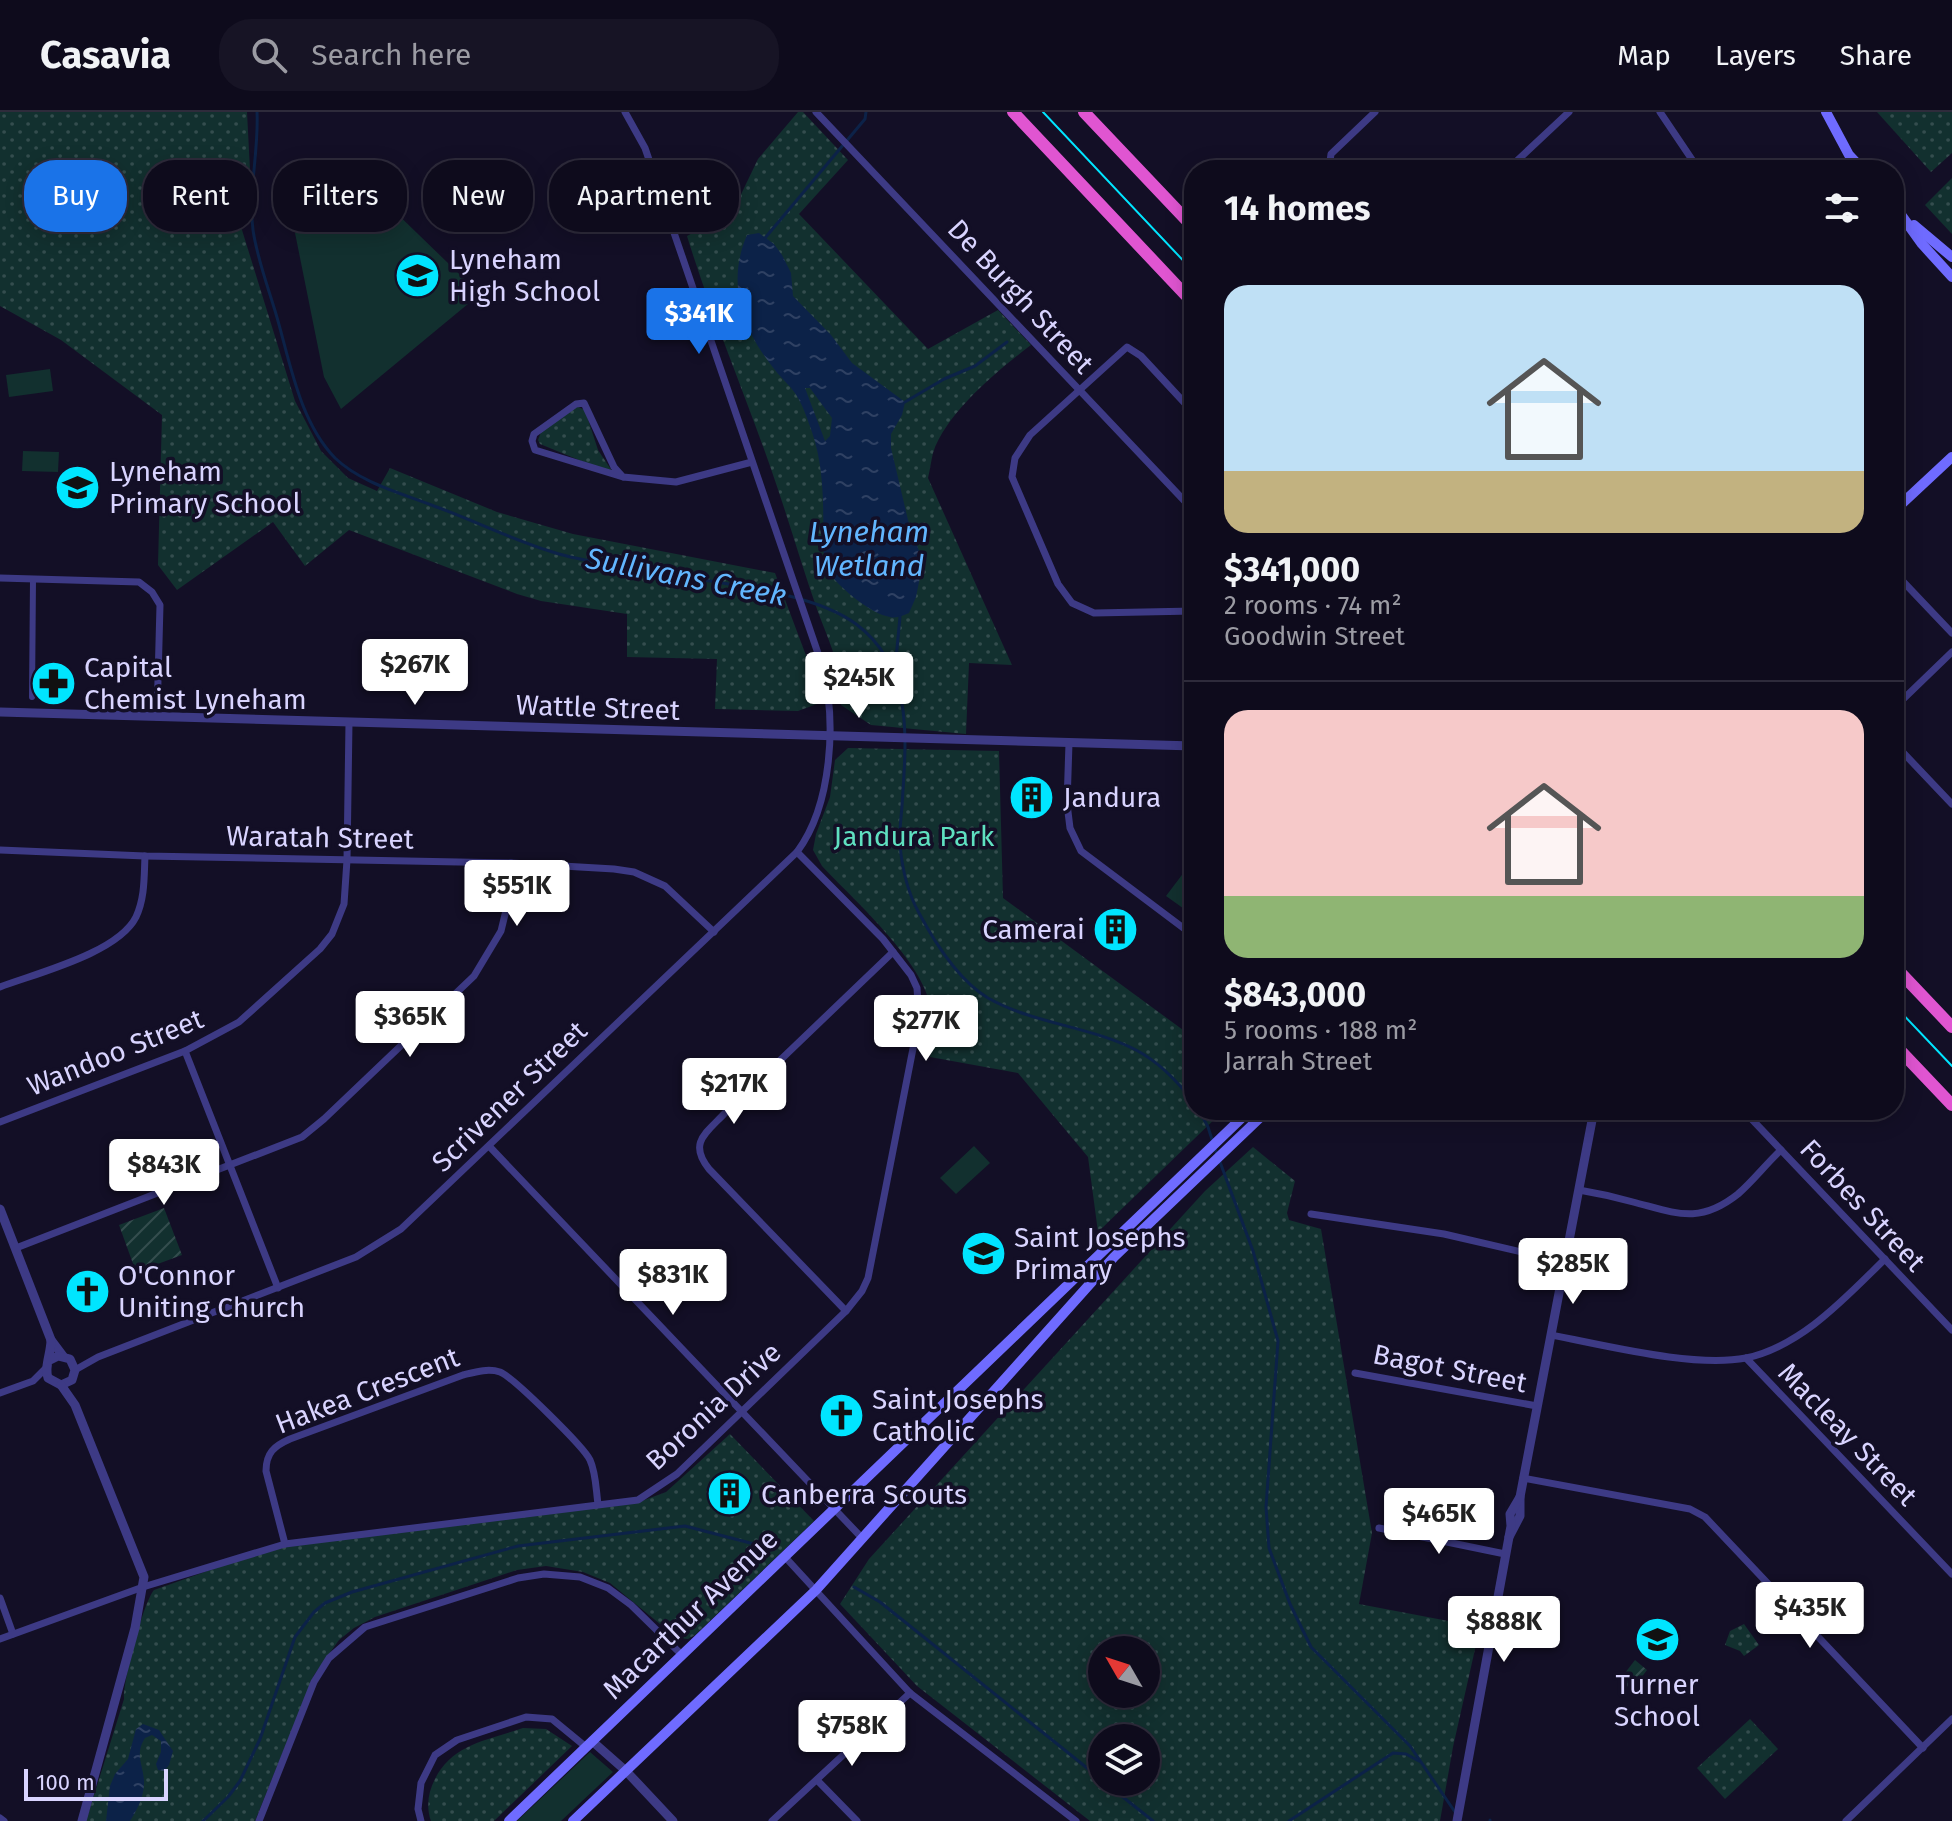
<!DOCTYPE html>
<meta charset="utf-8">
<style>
:root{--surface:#0e0b1c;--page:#171425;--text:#f1f3f6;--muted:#9b9ba3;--line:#2e2b3b;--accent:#1a73e8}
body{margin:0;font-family:"Fira Sans",sans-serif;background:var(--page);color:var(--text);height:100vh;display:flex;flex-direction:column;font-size:30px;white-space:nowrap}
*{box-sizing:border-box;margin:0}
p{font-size:26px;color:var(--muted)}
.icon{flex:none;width:44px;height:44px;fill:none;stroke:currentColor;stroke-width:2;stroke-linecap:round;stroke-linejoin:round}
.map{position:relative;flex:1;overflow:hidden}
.drawer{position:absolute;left:1184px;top:48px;width:720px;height:960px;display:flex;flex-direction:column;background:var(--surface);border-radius:32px;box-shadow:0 4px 20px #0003,0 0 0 2px var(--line)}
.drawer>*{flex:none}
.top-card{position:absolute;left:24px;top:48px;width:760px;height:72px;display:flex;gap:16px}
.needle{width:52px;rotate:309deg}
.controls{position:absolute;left:1088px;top:1524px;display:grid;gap:16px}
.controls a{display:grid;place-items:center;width:72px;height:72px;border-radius:50%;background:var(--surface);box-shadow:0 4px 20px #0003,0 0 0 2px var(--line);font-size:40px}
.scale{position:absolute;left:24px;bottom:20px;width:144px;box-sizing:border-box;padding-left:8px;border:4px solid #d9d4ff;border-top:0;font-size:22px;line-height:28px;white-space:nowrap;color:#d9d4ff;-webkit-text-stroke:6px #130f26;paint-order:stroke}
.price{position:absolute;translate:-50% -68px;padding:0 18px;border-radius:8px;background:#fff;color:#222;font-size:26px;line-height:52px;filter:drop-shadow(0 2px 4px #0008)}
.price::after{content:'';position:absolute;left:50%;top:48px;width:24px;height:18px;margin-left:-12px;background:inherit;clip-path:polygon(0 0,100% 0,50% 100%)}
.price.current{background:var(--accent);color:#fff}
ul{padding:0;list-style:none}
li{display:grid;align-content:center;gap:16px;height:424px;padding:0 40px}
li+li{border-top:2px solid var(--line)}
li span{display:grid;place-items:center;height:248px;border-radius:24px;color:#555}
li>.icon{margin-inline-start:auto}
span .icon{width:144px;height:144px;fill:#fffc;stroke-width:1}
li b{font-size:34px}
h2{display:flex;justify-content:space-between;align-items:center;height:96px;padding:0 40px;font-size:34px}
.pill{padding:0 28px;border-radius:32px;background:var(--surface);box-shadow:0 4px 20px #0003,0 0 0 2px var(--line);font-size:28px;line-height:72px}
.pill.current{background:var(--accent);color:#fff}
header{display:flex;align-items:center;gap:48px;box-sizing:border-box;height:112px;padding:0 40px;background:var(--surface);border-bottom:2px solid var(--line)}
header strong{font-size:38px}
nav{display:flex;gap:44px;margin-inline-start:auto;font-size:28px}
.search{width:560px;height:72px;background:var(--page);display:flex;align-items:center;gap:20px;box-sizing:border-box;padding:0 28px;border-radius:32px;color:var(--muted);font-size:30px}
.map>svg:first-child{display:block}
</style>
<header>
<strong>Casavia</strong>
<div class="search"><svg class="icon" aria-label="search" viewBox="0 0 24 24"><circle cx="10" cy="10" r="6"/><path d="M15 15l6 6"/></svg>Search here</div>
<nav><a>Map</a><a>Layers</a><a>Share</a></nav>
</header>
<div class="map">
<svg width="1952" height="1709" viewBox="0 0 1952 1709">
<defs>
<pattern id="park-dots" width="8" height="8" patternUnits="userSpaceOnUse" patternTransform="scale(2)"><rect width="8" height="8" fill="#12302f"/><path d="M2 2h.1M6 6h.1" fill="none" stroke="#344d4e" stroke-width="1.8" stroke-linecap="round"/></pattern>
<pattern id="garden-furrows" width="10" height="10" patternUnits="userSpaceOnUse" patternTransform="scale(2)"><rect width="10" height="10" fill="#12302f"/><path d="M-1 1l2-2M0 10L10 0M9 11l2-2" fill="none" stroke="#344d4e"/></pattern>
<pattern id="water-ripples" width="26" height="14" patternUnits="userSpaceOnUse" patternTransform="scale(2)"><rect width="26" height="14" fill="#0c2248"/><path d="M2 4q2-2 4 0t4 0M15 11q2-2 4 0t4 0" fill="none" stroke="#2f4163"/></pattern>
</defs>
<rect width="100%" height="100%" fill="#130f26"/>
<!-- grass -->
<g fill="#12302f">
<path d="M355 61 480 182 341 297 324 265 295 121Z"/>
<path d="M50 257 53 279 9 285 6 263Z"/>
<path d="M23 339 59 340 58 360 22 359Z"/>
<path d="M1194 747V804L1166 784Z"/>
<path d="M974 1034 990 1051 956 1082 940 1066Z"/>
<path d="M590 1640 613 1660 561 1709H517Z"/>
</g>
<!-- park -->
<g fill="url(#park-dots)" fill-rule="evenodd">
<path d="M0 0H247L250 58 242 118 295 289 321 339 348 366 377 379 390 356 497 400 573 422 775 461 819 578 817 592 798 599 715 597 717 547 627 545V502L541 489 517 482 349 418 305 454 273 410 177 478 158 453 162 303 61 228 0 194Z"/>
<path d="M798 0H803L848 48 799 102 928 237 998 198 1031 233C998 258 946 301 933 341 931 349 930 358 928 366L1012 553 969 551 966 622 871 613 841 593C843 558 830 532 818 500 801 452 787 402 770 354 743 277 711 202 687 124L733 99 758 47Z"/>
<path d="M1877 0H1952V41L1931 60Z"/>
<path d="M1952 66V122L1925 93Z"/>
<path d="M576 294 585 298 598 338 612 359 596 355 540 332 538 328 541 320Z"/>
<path d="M848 636 999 639 1003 786 1194 926V998H1224L1098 1120 1088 1045 1018 961 930 945C933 929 933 906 929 889 918 845 853 787 822 754L813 738 816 722 830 685 835 648Z"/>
<path d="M1253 1035 1295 1069 1287 1101 1289 1108 1321 1117 1372 1421 1359 1492 1480 1515 1453 1635 1440 1709H1090L917 1574 840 1492 869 1447 1205 1079ZM1102 1538H1146V1582H1102ZM1102 1626H1146V1670H1102Z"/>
<path d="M730 1322 814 1409 695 1523 688 1527 677 1526 610 1471 583 1460 546 1454 517 1458 375 1505 354 1516 339 1528 314 1563 255 1709H86L124 1587C123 1569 143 1491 154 1478L264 1439 309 1430 639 1390 666 1380Z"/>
<path d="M1744 1512 1759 1533 1744 1544 1740 1539 1725 1533 1730 1519Z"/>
<path d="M1750 1607 1778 1637 1725 1687 1697 1656Z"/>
<path d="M523 1616 546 1617 572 1634 494 1709H431C426 1695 428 1680 435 1667 452 1632 488 1628 523 1616Z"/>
</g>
<!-- garden -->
<g fill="url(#garden-furrows)">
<path d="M164 1096 182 1143 136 1160 119 1113Z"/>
<path d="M1635 1548 1647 1558 1635 1574 1625 1575 1618 1570Z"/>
</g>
<!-- water -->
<g fill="url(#water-ripples)" fill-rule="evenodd">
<path d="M759 121 774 132 782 143 791 161 793 184 831 223 852 251 905 290 902 303 891 322V336L908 408 923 450 916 485 909 501C903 503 897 507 890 505 870 502 833 471 824 453 822 408 827 364 812 320 808 309 804 296 798 286 793 276 782 267 775 258 742 218 726 172 747 123ZM805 276H810L832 306 830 324 825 329Z"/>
<path d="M143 1612 159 1618 173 1639 169 1653 164 1659 158 1658 156 1652 161 1640V1629L152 1623 145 1626C134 1643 144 1654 144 1671 144 1685 137 1698 130 1709H106L110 1674 115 1662 128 1647 136 1617Z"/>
</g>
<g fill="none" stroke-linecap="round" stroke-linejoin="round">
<!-- stream -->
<g stroke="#0c2248" stroke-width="3">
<path d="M257 0C259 39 248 79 253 118 257 146 268 175 276 202 290 249 299 309 335 346 361 371 401 381 434 394 476 409 516 430 559 442 594 452 632 455 668 462 724 473 811 479 856 512 915 556 906 630 902 694 901 707 899 720 900 733 902 756 908 781 919 801 935 831 958 868 988 886 1034 912 1089 914 1136 938 1159 950 1179 971 1194 991"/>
<path d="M765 126 865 7 866 0"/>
<path d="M905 290 944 267 975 254 1007 230"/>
<path d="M895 557 900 505"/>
<path d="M1199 998 1208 1015 1217 1043"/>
<path d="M1220 1050 1253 1139 1278 1229 1266 1395 1269 1436 1290 1492 1311 1535 1410 1634 1455 1700"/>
<path d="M854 1475 880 1490 1102 1668"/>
<path d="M1104 1670 1153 1709"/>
<path d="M203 1709 228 1685 240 1669 260 1627 295 1525 314 1500 325 1491 352 1480 518 1434 685 1414 758 1433"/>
<path d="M1289 1709 1393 1641 1406 1642 1419 1649"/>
<path d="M1490 1709V1708"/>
</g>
<!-- pedestrian -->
<path stroke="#3d3a85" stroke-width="6" d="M32 585 33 467"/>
<!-- minor -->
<g stroke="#3d3a85" stroke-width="7">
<path d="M816 0 1194 399"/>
<path d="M1660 0 1699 58"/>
<path d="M1333 58 1330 49 1331 42 1375 0"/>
<path d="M1507 58 1569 0"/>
<path d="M1194 301 1141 244 1127 235 1030 323 1015 346 1012 365 1058 472 1072 491 1094 501 1194 499"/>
<path d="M623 365 614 355 584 291 576 292 534 322 532 329 535 338 623 365 676 370 752 350"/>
<path d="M1894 460 1952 521"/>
<path d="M0 466 139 470 152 480 160 493 157 605"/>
<path d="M1894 596 1952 540"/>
<path d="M1069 631 1067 692 1070 716 1081 739 1194 824"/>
<path d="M1894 631 1952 692"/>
<path d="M0 738 145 744 511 751 614 757 634 760 665 774 714 820"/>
<path d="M0 875C37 861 118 841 136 805 145 786 144 765 145 744"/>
<path d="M185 939 278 1176"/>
<path d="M1743 998 1952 1218"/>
<path d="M0 1010 185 939 239 910 320 837 332 822 344 792 347 748 349 610"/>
<path d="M489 1034 862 1426"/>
<path d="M1579 1078C1597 1081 1615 1085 1633 1090 1676 1101 1699 1113 1738 1082 1753 1069 1766 1052 1781 1038"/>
<path d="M1311 1102 1444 1122 1565 1150"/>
<path d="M16 1136 302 1025 324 1007 474 864 501 819 508 790 511 751"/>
<path d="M846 1199 709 1057C688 1031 706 1021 724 1002L893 840"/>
<path d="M1551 1223C1605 1233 1693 1256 1746 1246 1802 1234 1846 1185 1885 1147"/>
<path d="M1746 1246 1952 1462"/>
<path d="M75 1258 98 1245 356 1145 401 1117 797 740C832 693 837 609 822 553L645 36 625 0"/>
<path d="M1355 1261 1537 1294"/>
<path d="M0 1281 33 1269 46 1256"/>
<path d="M1523 1366 1690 1397 1705 1405 1923 1636"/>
<path d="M1379 1416 1505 1442"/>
<path d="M285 1432 266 1359C266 1341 274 1334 290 1327L463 1263C475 1260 488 1256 500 1260 513 1265 584 1335 590 1348 596 1361 596 1378 598 1392"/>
<path d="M785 1445 910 1581 1076 1709"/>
<path d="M0 1486 13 1522"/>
<path d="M0 1527 143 1475 285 1432 638 1388 677 1362 846 1199 862 1179 868 1166 919 906 917 876 911 863 883 827 797 740"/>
<path d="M817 1668 857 1709"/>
<path d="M0 1706 4 1709"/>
<path d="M259 1709 314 1570 329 1546 365 1515 518 1466 544 1462 580 1465 608 1476 631 1493 682 1543"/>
<path d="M421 1709 418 1697 421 1671 435 1643 457 1628 526 1605 552 1607 586 1635"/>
<path d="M772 1709 910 1581"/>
<path d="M1846 1709 1952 1607"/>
</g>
<!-- tertiary -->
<g stroke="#3d3a85" stroke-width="9">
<path d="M0 600 1194 634"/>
<path d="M0 1097 51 1228 63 1244"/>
<path d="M50 1248 58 1244 70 1247 75 1258 72 1268 61 1273 48 1266C44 1255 51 1241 51 1228"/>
<path d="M61 1273 75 1293 144 1465 135 1516 82 1709"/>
<path d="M1509 1425 1520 1404V1385L1594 998"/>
<path d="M592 1629 626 1659 673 1709"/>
<path d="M1457 1709 1511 1414 1510 1402 1520 1385"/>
</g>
<!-- secondary -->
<g stroke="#6f6bff" stroke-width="10">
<path d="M1826 0 1849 43 1863 58"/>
<path d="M1894 93 1922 132 1952 165"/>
<path d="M1914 113 1952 145"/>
<path d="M1894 399 1952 345"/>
<path d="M509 1709 1250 998"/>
<path d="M573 1709 816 1478 1114 1145 1268 998"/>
</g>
<!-- trunk -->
<g stroke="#e055d1" stroke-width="12">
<path d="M1013 0 1194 192"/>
<path d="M1084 0 1194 116"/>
<path d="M1894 854 1952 915"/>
<path d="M1894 932 1952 993"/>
</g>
<!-- tram -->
<g stroke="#00e5ff" stroke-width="2">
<path d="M1043 0 1194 160"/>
<path d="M1894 893 1952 954"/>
</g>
</g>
<!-- icons -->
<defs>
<symbol id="school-disc" viewBox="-11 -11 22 22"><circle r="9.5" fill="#00e5ff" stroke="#130f26"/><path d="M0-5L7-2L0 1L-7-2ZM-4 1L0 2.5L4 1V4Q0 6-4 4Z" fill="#111"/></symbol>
<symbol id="pharmacy-disc" viewBox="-11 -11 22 22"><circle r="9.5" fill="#00e5ff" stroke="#130f26"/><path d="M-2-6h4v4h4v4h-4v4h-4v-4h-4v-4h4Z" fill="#111"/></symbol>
<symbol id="building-disc" viewBox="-11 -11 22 22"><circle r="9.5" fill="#00e5ff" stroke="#130f26"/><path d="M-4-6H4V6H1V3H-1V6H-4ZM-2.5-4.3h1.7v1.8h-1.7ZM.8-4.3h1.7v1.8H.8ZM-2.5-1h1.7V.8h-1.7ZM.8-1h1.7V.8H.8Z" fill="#111"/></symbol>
<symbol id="church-disc" viewBox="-11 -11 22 22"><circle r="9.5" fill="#00e5ff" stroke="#130f26"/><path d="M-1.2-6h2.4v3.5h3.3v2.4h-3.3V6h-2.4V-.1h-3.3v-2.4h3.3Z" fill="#111"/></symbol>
</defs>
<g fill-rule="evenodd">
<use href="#school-disc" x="392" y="138" width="51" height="51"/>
<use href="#school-disc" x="52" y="350" width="51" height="51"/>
<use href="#pharmacy-disc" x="28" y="546" width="51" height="51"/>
<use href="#building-disc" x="1006" y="660" width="51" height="51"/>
<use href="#building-disc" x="1090" y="792" width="51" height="51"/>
<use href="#school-disc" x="958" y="1116" width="51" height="51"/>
<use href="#church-disc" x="62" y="1154" width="51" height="51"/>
<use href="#church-disc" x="816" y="1278" width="51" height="51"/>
<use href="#building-disc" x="704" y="1356" width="51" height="51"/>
<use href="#school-disc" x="1632" y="1502" width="51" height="51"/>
</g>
<g text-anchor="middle" stroke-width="7" stroke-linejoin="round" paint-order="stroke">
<!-- poi labels -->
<g font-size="28" fill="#d9d4ff" stroke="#130f26" text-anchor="start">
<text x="449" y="157">Lyneham<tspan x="449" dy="32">High School</tspan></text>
<text x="109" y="369">Lyneham<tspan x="109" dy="32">Primary School</tspan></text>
<text x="84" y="565">Capital<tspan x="84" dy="32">Chemist Lyneham</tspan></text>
<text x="1063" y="695">Jandura</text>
<text x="1085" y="827" text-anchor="end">Camerai</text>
<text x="1014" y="1135">Saint Josephs<tspan x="1014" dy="32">Primary</tspan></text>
<text x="118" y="1173">O'Connor<tspan x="118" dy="32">Uniting Church</tspan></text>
<text x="872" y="1297">Saint Josephs<tspan x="872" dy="32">Catholic</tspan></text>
<text x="761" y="1392">Canberra Scouts</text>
<text x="1657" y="1582" text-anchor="middle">Turner<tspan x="1657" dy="32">School</tspan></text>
</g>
<!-- street labels -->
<g font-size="28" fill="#d9d4ff" stroke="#130f26">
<text transform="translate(1021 184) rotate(47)" y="10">De Burgh Street</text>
<text transform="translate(598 595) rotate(2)" y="10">Wattle Street</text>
<text transform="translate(320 725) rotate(1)" y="10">Waratah Street</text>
<text transform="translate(115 940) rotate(-22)" y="10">Wandoo Street</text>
<text transform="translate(509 984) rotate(-44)" y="10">Scrivener Street</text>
<text transform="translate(1863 1093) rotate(47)" y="10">Forbes Street</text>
<text transform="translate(1450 1256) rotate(11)" y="10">Bagot Street</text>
<text transform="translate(367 1278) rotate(-21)" y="10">Hakea Crescent</text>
<text transform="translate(713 1294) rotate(-43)" y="10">Boronia Drive</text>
<text transform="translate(1848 1322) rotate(46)" y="10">Macleay Street</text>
<text transform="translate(690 1502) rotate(-44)" y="10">Macarthur Avenue</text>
</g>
<!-- park labels -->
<g font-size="28" fill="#5fe0c0" stroke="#130f26">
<text x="914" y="734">Jandura Park</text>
</g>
<!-- water labels -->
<g font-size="30" font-style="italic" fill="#62b6ff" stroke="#130f26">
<text x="869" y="430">Lyneham<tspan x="869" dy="34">Wetland</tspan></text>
<text transform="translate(686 465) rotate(11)" y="10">Sullivans Creek</text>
</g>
</g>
</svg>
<div class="controls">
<a><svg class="needle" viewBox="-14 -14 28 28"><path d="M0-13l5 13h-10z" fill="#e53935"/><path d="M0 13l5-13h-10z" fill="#9b9ba3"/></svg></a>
<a><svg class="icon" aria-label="layers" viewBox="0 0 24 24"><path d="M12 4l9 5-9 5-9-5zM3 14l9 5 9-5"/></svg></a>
</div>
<div class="scale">100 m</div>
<b class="price current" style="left:699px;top:244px">$341K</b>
<b class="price" style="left:415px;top:595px">$267K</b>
<b class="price" style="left:859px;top:608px">$245K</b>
<b class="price" style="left:517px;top:816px">$551K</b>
<b class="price" style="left:410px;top:947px">$365K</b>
<b class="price" style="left:926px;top:951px">$277K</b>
<b class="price" style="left:734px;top:1014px">$217K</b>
<b class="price" style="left:164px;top:1095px">$843K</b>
<b class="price" style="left:1573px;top:1194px">$285K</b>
<b class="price" style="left:673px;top:1205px">$831K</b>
<b class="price" style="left:1439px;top:1444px">$465K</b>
<b class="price" style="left:1810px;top:1538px">$435K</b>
<b class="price" style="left:1504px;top:1552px">$888K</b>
<b class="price" style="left:852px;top:1656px">$758K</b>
<div class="top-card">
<a class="pill current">Buy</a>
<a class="pill">Rent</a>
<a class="pill">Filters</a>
<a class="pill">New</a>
<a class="pill">Apartment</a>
</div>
<section class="drawer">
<h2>14 homes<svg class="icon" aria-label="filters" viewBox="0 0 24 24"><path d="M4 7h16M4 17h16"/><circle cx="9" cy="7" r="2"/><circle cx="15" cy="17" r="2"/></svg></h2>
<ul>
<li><span style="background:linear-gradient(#bfe0f5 75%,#c2b280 0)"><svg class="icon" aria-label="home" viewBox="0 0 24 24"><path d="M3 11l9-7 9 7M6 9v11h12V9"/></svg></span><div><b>$341,000</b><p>2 rooms · 74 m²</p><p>Goodwin Street</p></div></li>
<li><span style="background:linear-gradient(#f6c9c9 75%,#8fb573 0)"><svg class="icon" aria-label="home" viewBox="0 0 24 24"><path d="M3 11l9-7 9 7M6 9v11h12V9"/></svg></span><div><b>$843,000</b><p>5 rooms · 188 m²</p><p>Jarrah Street</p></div></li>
</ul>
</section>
</div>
